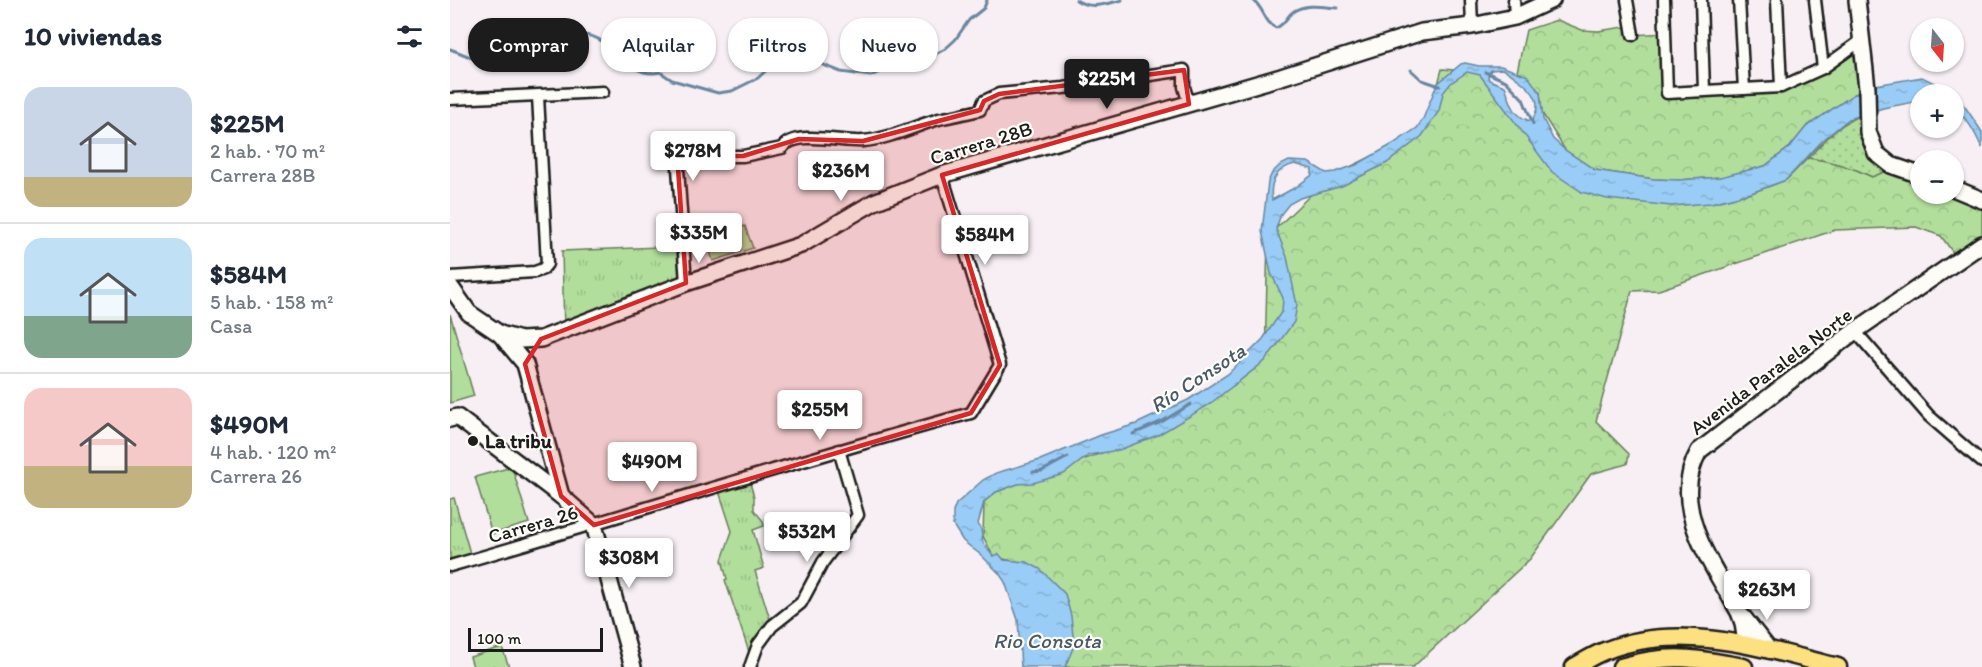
<!DOCTYPE html>
<html lang="es">
<meta charset="utf-8">
<style>
:root{--surface:#fff;--page:#f2f2f3;--text:#1f2937;--muted:#747a83;--line:#e0e1e3;--accent:#1c1c1c}
body{margin:0;font-family:Itim,sans-serif;background:var(--page);color:var(--text);height:100vh;display:flex;flex-direction:column;font-size:22px;white-space:nowrap}
*{box-sizing:border-box;margin:0}
p{font-size:20px;color:var(--muted)}
.icon{flex:none;width:33px;height:33px;fill:none;stroke:currentColor;stroke-width:2;stroke-linecap:round;stroke-linejoin:round}
.map{position:relative;flex:1;overflow:hidden}
.drawer{display:flex;flex-direction:column;background:var(--surface);width:450px}
.drawer>*{flex:none}
.top-card{position:absolute;left:18px;top:18px;width:570px;height:54px;display:flex;gap:12px}
.needle{width:39px;rotate:163deg}
.fabs{position:absolute;left:1460px;top:18px;display:grid;gap:12px}
.fabs a{display:grid;place-items:center;width:54px;height:54px;border-radius:50%;background:var(--surface);box-shadow:0 2px 4px #0004;font-size:30px}
.scale{position:absolute;left:18px;bottom:15px;width:135px;box-sizing:border-box;padding-left:6px;border:3px solid #1c1c1c;border-top:0;font-size:16px;line-height:21px;white-space:nowrap;color:#1c1c1c;-webkit-text-stroke:4px #fdfcf7;paint-order:stroke}
.price{position:absolute;translate:-50% -51px;padding:0 14px;border-radius:6px;background:#fff;color:#222;font-size:20px;line-height:39px;filter:drop-shadow(0 2px 3px #0008)}
.price::after{content:'';position:absolute;left:50%;top:36px;width:18px;height:14px;margin-left:-9px;background:inherit;clip-path:polygon(0 0,100% 0,50% 100%)}
.price.current{background:var(--accent);color:#fff}
ul{padding:0;list-style:none}
li{display:flex;align-items:center;gap:18px;height:150px;padding:0 24px}
li+li{border-top:2px solid var(--line)}
li span{display:grid;place-items:center;flex:none;width:168px;height:120px;border-radius:18px;color:#555}
li>.icon{margin-inline-start:auto}
span .icon{width:72px;height:72px;fill:#fffc;stroke-width:1}
li b{font-size:26px}
h2{display:flex;justify-content:space-between;align-items:center;height:72px;padding:0 24px;font-size:26px}
.chip{padding:0 21px;border-radius:24px;background:var(--surface);box-shadow:0 2px 4px #0004;font-size:21px;line-height:54px}
.chip.current{background:var(--accent);color:#fff}
main{display:flex;flex:1;min-height:0}
.map>svg:first-child{display:block}
</style>
<main>
<section class="drawer">
<h2>10 viviendas<svg class="icon" aria-label="filters" viewBox="0 0 24 24"><path d="M4 7h16M4 17h16"/><circle cx="9" cy="7" r="2"/><circle cx="15" cy="17" r="2"/></svg></h2>
<ul>
<li><span style="background:linear-gradient(#c9d6e8 75%,#c2b280 0)"><svg class="icon" aria-label="home" viewBox="0 0 24 24"><path d="M3 11l9-7 9 7M6 9v11h12V9"/></svg></span><div><b>$225M</b><p>2 hab. · 70 m²</p><p>Carrera 28B</p></div></li>
<li><span style="background:linear-gradient(#bfe0f5 65%,#7fa58c 0)"><svg class="icon" aria-label="home" viewBox="0 0 24 24"><path d="M3 11l9-7 9 7M6 9v11h12V9"/></svg></span><div><b>$584M</b><p>5 hab. · 158 m²</p><p>Casa</p></div></li>
<li><span style="background:linear-gradient(#f6c9c9 65%,#c2b280 0)"><svg class="icon" aria-label="home" viewBox="0 0 24 24"><path d="M3 11l9-7 9 7M6 9v11h12V9"/></svg></span><div><b>$490M</b><p>4 hab. · 120 m²</p><p>Carrera 26</p></div></li>
</ul>
</section>
<div class="map">
<svg width="1532" height="667" viewBox="0 0 1532 667">
<defs>
<pattern id="grass-dots" width="8" height="8" patternUnits="userSpaceOnUse" patternTransform="scale(1.5)"><rect width="8" height="8" fill="#b2de9c"/><path d="M2 2h.1M6 6h.1" fill="none" stroke="#98be86" stroke-width="1.8" stroke-linecap="round"/></pattern>
<pattern id="forest-crowns" width="20" height="18" patternUnits="userSpaceOnUse" patternTransform="scale(1.5)"><rect width="20" height="18" fill="#b2de9c"/><path d="M2 6a3 3 0 1 1 6 0M12 15a3 3 0 1 1 6 0" fill="none" stroke="#98be86"/></pattern>
<pattern id="park-tufts" width="24" height="20" patternUnits="userSpaceOnUse" patternTransform="scale(1.5)"><rect width="24" height="20" fill="#b2de9c"/><path d="M3 7l-1-3M5 7V3M7 7l1-3M15 17l-1-3M17 17v-4M19 17l1-3" fill="none" stroke="#98be86"/></pattern>
<pattern id="water-ripples" width="26" height="14" patternUnits="userSpaceOnUse" patternTransform="scale(1.5)"><rect width="26" height="14" fill="#99ccf6"/><path d="M2 4q2-2 4 0t4 0M15 11q2-2 4 0t4 0" fill="none" stroke="#83afd2"/></pattern>
</defs>
<rect width="100%" height="100%" fill="#f7eff3"/>
<filter id="ink" filterUnits="userSpaceOnUse"><feTurbulence type="fractalNoise" baseFrequency=".0167" numOctaves="2"/><feDisplacementMap in="SourceGraphic" scale="12" xChannelSelector="R" yChannelSelector="G"/><feConvolveMatrix kernelMatrix="1 2 1 2 8 2 1 2 1" color-interpolation-filters="sRGB"/></filter>
<g filter="url(#ink)">
<!-- grass -->
<path fill="url(#grass-dots)" stroke="#677d5c" stroke-width="1.5" d="M1418 112 1419 132 1447 167 1422 177C1400 166 1381 161 1358 158 1378 137 1389 123 1418 112Z"/>
<!-- forest -->
<g fill="url(#forest-crowns)" stroke="#677d5c" stroke-width="1.5">
<path d="M1107 20 1132 30 1148 31 1181 26 1183 35 1215 33 1217 92 1331 87 1412 40 1417 88 1403 95 1356 127 1340 147 1315 166 1273 177 1229 180 1204 179 1145 170 1115 150 1092 113 1090 92 1067 72 1076 30Z"/>
<path d="M992 69 1030 72 1132 192 1261 203 1301 193 1336 180 1358 158C1381 161 1400 166 1422 177L1447 167 1470 175V194H1503L1532 200V244L1509 261 1491 236 1466 227 1385 230 1209 290 1182 291 1146 421 1179 454 1177 464 1141 474 1080 559 963 667H614L590 569 543 556 533 536 534 502 546 492 654 452 784 385 815 361 818 236 879 177 976 130Z"/>
</g>
<!-- park -->
<g fill="url(#park-tufts)" stroke="#677d5c" stroke-width="1.5">
<path d="M234 246 236 283 114 330 112 251Z"/>
<path d="M299 479 304 497V510L313 521 314 526 303 530 314 568 305 571 322 626 302 661 275 580 277 579 272 560 282 531 268 488Z"/>
<path d="M4 498 22 560 0 566V499Z"/>
<path d="M52 647 59 667H23L20 657Z"/>
</g>
<!-- garden -->
<g fill="#b2de9c" stroke="#677d5c" stroke-width="1.5">
<path d="M295 226 303 248 263 261 256 239Z"/>
<path d="M0 314 24 396 0 403Z"/>
<path d="M62 467 79 523 42 534 25 477Z"/>
</g>
<!-- water -->
<path fill="url(#water-ripples)" stroke="#67869f" stroke-width="1.5" fill-rule="evenodd" d="M1015 63 1029 66H1051L1078 76 1090 93 1093 119 1103 139 1115 150 1145 170 1204 179 1229 180 1270 177 1315 166 1340 147 1356 127 1403 95 1426 85 1472 77 1501 91 1516 108 1532 132V148C1526 135 1517 115 1503 110V94H1470V101L1433 108 1399 119 1373 140 1336 180 1301 193 1261 203 1221 206 1157 199 1132 192 1102 172 1030 75 1017 72 1001 83 993 93 989 111 972 136 937 163 892 186 850 198 839 204 831 214 826 229 837 257 847 305 844 322 815 361 757 406 708 435 669 450 639 455 614 474 583 483 568 484 546 492 534 502 528 524 531 529 533 543 543 556 549 554 554 560 577 562 590 569 615 594 621 616 624 646 615 667H571L568 620 555 582 549 573 531 555 513 541 503 525V512L506 504 533 480 546 473 590 460 651 435 686 424 738 400 778 374 813 339 832 311 833 298 821 273 812 231 818 182 822 173 829 166 839 161 858 162 876 173 885 172 906 165 943 144 967 128 973 119 987 84 1011 64ZM1052 69C1059 71 1063 76 1069 80 1084 91 1094 104 1081 121 1063 117 1061 102 1055 86L1039 80 1038 76 1041 70ZM845 164 862 169V175L846 187 822 200C819 181 827 168 845 164Z"/>
<g fill="none" stroke-linecap="round" stroke-linejoin="round">
<!-- stream -->
<g stroke="#67869f" stroke-width="3">
<path d="M626 0C641 10 656 4 672 0"/>
<path d="M803 0C814 8 814 22 826 28 837 23 836 16 844 11 857 3 873 7 888 8"/>
<path d="M0 49C11 53 20 57 30 61 44 66 82 63 94 55 105 48 120 34 134 35 165 37 176 80 210 72L222 80 268 93 282 91 308 78 325 62 346 54 391 72 421 76 445 65 482 56 495 49 505 40 519 20 534 8 537 0"/>
<path d="M961 70 972 80 990 86"/>
<path d="M1035 72 1056 81 1073 99 1083 124"/>
<path d="M683 434 713 421 741 404"/>
<path d="M583 472 592 471 618 457"/>
</g>
<defs>
<g id="street">
<path d="M1021 0 1022 26"/>
<path d="M1064 0 1065 17"/>
<path d="M1177 0 1183 35"/>
<path d="M1214 0 1217 93 1331 87 1373 68 1412 40"/>
<path d="M1251 0 1254 90"/>
<path d="M1289 0 1294 89"/>
<path d="M1327 0 1331 87"/>
<path d="M1365 0 1373 68"/>
<path d="M0 99 153 92"/>
<path d="M0 277 85 272 93 269 97 264 88 96"/>
<path d="M236 283 228 168V159L231 156H293L332 148C346 129 393 143 413 141 439 139 465 126 489 119 503 116 517 113 530 110L534 101 549 94 613 88 734 70V87L739 104"/>
<path d="M1405 331 1479 416 1532 462"/>
<path d="M0 566C174 516 346 461 521 413L550 365 492 175"/>
<path d="M300 667 308 645 322 626 351 603 373 562 408 515 389 450"/>
</g>
<g id="secondary">
<path d="M1407 0 1417 88 1418 132 1426 153 1441 165 1470 175"/>
<path d="M1503 188 1532 200"/>
<path d="M0 286 19 313 50 334 75 364 111 496"/>
<path d="M50 334 71 340 91 339 236 283 351 245 424 202 492 175 831 77 972 32 1022 26 1065 17 1102 0"/>
<path d="M0 419 7 417 111 496 144 525 183 667"/>
<path d="M1293 617 1319 650"/>
<path d="M1296 644 1293 623 1289 612C1262 564 1218 506 1249 451L1405 331 1532 244"/>
</g>
<g id="primary">
<path d="M1124 667C1135 661 1145 654 1157 650 1231 621 1315 649 1388 667"/>
<path d="M1171 667C1218 653 1247 658 1294 667"/>
</g>
</defs>
<!-- street casing -->
<use href="#street" stroke="#1c1c1c" stroke-width="15"/>
<!-- secondary casing -->
<use href="#secondary" stroke="#1c1c1c" stroke-width="20"/>
<!-- primary casing -->
<use href="#primary" stroke="#1c1c1c" stroke-width="21"/>
<!-- street -->
<use href="#street" stroke="#fdfcf7" stroke-width="10"/>
<!-- secondary -->
<use href="#secondary" stroke="#fdfcf7" stroke-width="15"/>
<!-- primary -->
<use href="#primary" stroke="#fde080" stroke-width="16"/>
</g>
</g>
<!-- marked area -->
<path fill="#d62828" fill-opacity="0.2" stroke="#d62828" stroke-width="4.5" stroke-linejoin="round" d="M734 70 739 104 492 175 550 365 521 413 144 525 111 496 75 364 91 339 236 283 228 168 231 156H293L349 139 413 141 530 110 534 101 549 94Z"/>
<!-- markers -->
<circle fill="#1c1c1c" stroke="#fdfcf7" stroke-width="2" cx="23" cy="441" r="6"/>
<g text-anchor="middle" stroke-width="4.5" stroke-linejoin="round" paint-order="stroke">
<!-- street labels -->
<g font-size="20" fill="#1c1c1c" stroke="#fdfcf7">
<text transform="translate(531 143) rotate(-17)" y="7">Carrera 28B</text>
<text transform="translate(1321 371) rotate(-37)" y="7">Avenida Paralela Norte</text>
<text transform="translate(83 524) rotate(-16)" y="7">Carrera 26</text>
</g>
<!-- poi labels -->
<g font-size="20" font-weight="bold" fill="#1c1c1c" stroke="#fdfcf7" text-anchor="start">
<text x="35" y="448">La tribu</text>
</g>
<!-- water labels -->
<g font-size="21" font-style="italic" fill="#485a68" stroke="#fdfcf7">
<text transform="translate(748 378) rotate(-33)" y="7">Río Consota</text>
<text x="597" y="648">Rio Consota</text>
</g>
</g>
</svg>
<div class="fabs">
<a><svg class="needle" viewBox="-14 -14 28 28"><path d="M0-13l5 13h-10z" fill="#e53935"/><path d="M0 13l5-13h-10z" fill="#747a83"/></svg></a>
<a>+</a>
<a>−</a>
</div>
<div class="scale">100 m</div>
<b class="price current" style="left:657px;top:110px">$225M</b>
<b class="price" style="left:243px;top:182px">$278M</b>
<b class="price" style="left:391px;top:202px">$236M</b>
<b class="price" style="left:249px;top:264px">$335M</b>
<b class="price" style="left:535px;top:266px">$584M</b>
<b class="price" style="left:370px;top:441px">$255M</b>
<b class="price" style="left:202px;top:493px">$490M</b>
<b class="price" style="left:357px;top:563px">$532M</b>
<b class="price" style="left:179px;top:589px">$308M</b>
<b class="price" style="left:1317px;top:621px">$263M</b>
<div class="top-card">
<a class="chip current">Comprar</a>
<a class="chip">Alquilar</a>
<a class="chip">Filtros</a>
<a class="chip">Nuevo</a>
</div>
</div>
</main>
